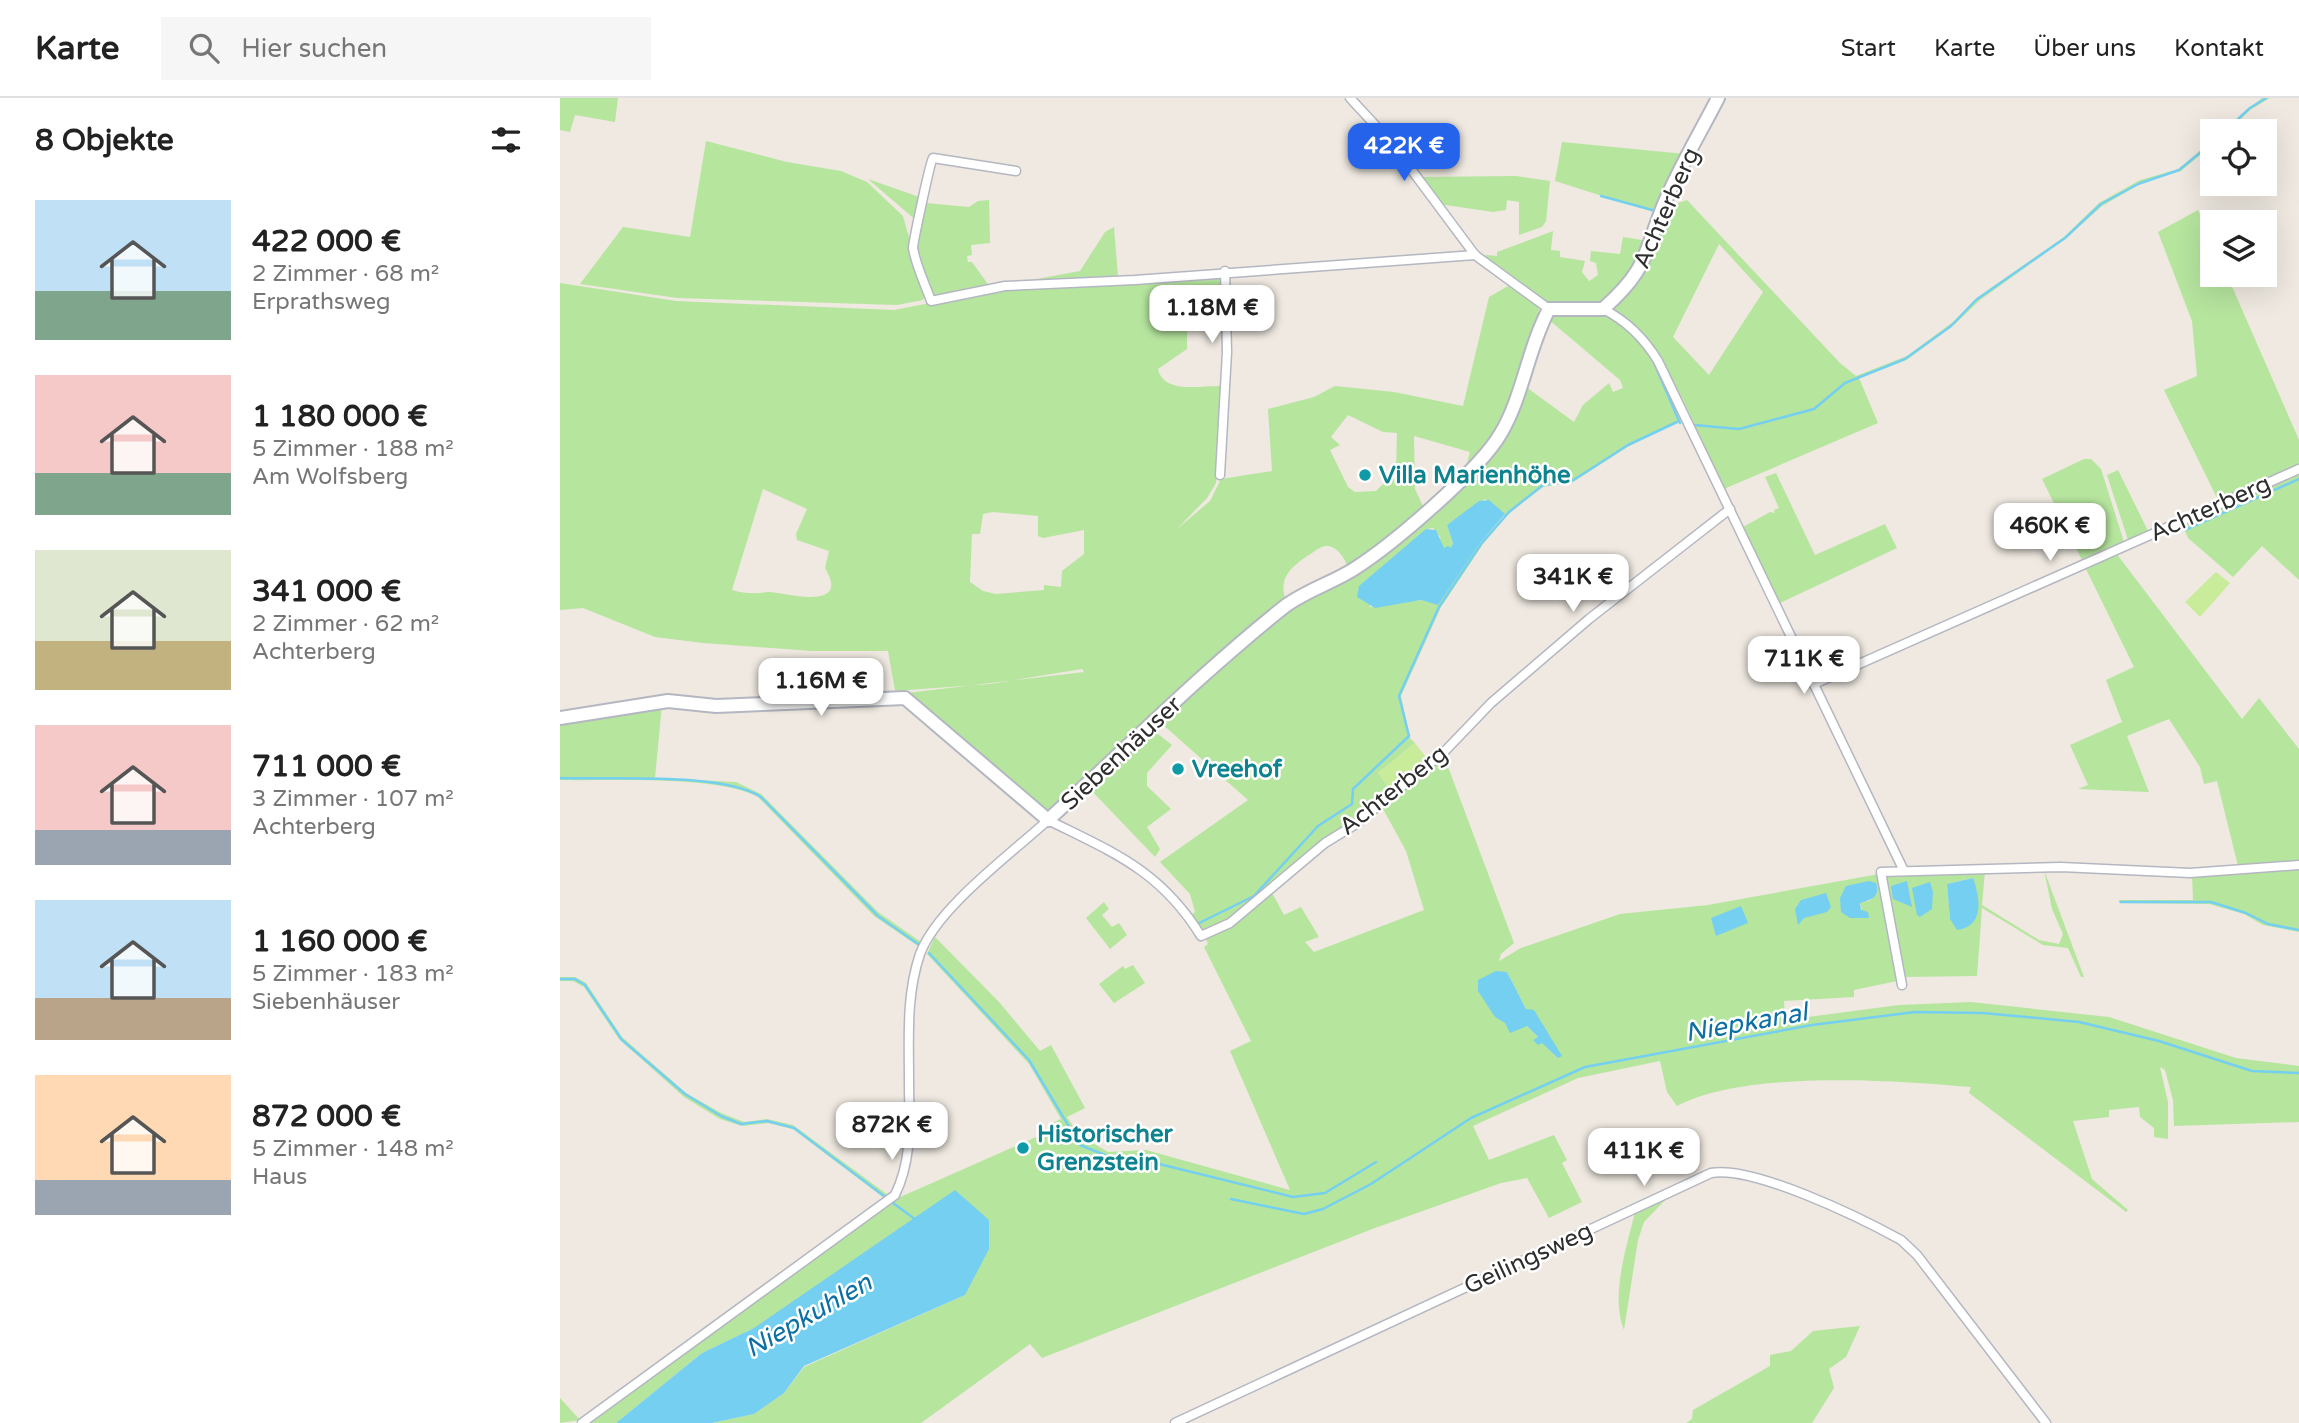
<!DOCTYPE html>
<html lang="de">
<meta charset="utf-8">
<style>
:root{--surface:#fff;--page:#f6f6f6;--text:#222;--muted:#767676;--line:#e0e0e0;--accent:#2563eb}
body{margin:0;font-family:"Varela Round",sans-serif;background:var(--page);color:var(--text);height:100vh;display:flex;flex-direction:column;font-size:26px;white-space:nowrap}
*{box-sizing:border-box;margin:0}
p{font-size:23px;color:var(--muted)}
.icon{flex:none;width:38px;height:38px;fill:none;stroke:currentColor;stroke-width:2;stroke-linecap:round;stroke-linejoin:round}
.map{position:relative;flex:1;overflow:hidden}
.details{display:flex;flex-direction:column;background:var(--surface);width:560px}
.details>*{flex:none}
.fabs{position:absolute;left:1640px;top:21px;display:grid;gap:14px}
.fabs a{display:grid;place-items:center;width:77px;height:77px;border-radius:0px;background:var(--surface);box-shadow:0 7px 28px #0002;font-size:35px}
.price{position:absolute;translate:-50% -60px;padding:0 16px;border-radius:14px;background:#fff;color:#222;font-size:23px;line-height:46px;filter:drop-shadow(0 2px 4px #0008)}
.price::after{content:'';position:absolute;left:50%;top:42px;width:21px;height:16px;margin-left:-10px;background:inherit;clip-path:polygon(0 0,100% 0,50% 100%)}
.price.on{background:var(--accent);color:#fff}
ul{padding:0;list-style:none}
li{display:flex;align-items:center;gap:21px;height:175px;padding:0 35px}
li span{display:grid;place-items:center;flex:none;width:196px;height:140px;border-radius:0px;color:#555}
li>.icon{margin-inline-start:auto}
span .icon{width:84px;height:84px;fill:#fffc;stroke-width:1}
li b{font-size:30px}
h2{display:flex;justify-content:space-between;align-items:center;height:84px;padding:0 35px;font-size:30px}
header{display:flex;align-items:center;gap:42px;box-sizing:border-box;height:98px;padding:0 35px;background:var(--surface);border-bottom:2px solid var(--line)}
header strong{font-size:33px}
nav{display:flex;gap:38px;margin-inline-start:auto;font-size:24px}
.search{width:490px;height:63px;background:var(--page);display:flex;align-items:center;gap:18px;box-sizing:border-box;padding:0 24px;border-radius:0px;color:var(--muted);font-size:26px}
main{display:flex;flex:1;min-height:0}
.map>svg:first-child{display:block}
</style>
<header>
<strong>Karte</strong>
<div class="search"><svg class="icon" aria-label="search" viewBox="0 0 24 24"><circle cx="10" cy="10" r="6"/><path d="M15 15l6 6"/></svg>Hier suchen</div>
<nav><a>Start</a><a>Karte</a><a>Über uns</a><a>Kontakt</a></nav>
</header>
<main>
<section class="details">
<h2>8 Objekte<svg class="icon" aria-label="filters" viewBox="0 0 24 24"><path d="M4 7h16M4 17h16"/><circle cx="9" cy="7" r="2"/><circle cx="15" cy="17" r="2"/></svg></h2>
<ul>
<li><span style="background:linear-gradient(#bfe0f5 65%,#7fa58c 0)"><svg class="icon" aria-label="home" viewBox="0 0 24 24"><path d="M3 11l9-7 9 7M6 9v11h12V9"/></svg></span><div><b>422 000 €</b><p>2 Zimmer · 68 m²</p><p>Erprathsweg</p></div></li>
<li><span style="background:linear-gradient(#f6c9c9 70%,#7fa58c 0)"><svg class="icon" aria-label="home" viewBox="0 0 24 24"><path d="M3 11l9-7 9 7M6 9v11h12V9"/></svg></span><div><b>1 180 000 €</b><p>5 Zimmer · 188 m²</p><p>Am Wolfsberg</p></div></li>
<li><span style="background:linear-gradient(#dfe7d0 65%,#c2b280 0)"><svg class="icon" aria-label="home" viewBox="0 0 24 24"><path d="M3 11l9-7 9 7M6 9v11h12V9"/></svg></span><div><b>341 000 €</b><p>2 Zimmer · 62 m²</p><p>Achterberg</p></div></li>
<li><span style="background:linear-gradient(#f6c9c9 75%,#9aa5b1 0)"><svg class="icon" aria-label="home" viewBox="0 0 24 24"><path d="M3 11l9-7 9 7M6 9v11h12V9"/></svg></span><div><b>711 000 €</b><p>3 Zimmer · 107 m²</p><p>Achterberg</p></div></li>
<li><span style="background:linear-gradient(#bfe0f5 70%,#b9a48a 0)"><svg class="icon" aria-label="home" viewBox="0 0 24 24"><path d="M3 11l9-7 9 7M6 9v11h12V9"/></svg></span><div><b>1 160 000 €</b><p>5 Zimmer · 183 m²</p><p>Siebenhäuser</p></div></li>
<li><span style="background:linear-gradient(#ffd9b3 75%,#9aa5b1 0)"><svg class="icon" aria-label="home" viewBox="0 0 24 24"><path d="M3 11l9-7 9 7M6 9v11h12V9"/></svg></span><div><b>872 000 €</b><p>5 Zimmer · 148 m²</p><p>Haus</p></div></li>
</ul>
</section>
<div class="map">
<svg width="1739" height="1325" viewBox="0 0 1739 1325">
<rect width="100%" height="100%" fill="#efe9e1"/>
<!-- green -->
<g fill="#b6e59e" fill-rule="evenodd">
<path d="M0 0H58L55 24 15 17 10 34 0 32Z"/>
<path d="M1702 0H1710L1690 12 1668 33H1663Z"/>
<path d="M1652 42V47L1621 73 1582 85 1542 108 1505 141 1420 202 1394 227 1348 261 1299 280 1318 325 1164 391C1135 332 1109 249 1054 211L1075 188 1090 162 1109 108 1127 102 1280 265 1296 278 1347 258 1393 224 1418 199 1504 139 1539 105 1580 82 1619 71ZM1159 146 1203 194 1149 277 1113 239Z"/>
<path d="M146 43 227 64 281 73 307 84 343 118 365 197 363 202 337 207 117 200 20 186 63 129 130 139Z"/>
<path d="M1002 44 1125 56 1096 115 995 83Z"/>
<path d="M956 78 990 83 986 123 982 129 959 137V104L947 102 946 112 933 114 879 106 859 79Z"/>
<path d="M308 81 362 100 358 124Z"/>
<path d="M429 102 430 145 411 147 412 157 407 158 408 164H412L430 189 373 199 356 147 366 105 409 109 418 103Z"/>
<path d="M1638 112 1652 143V177H1667L1739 342V367L1658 402 1604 292 1637 278 1632 223 1598 134Z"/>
<path d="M554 129 558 179 466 183 520 173 545 134Z"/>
<path d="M993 133 991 152 1000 153V159L1025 163 1022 174 1029 183 1038 177 1036 165 1030 163 1031 153 1060 156 1063 139 1088 143 1076 170 1048 201 1035 208 990 207 925 162 926 157 937 158V154Z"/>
<path d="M663 175 664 229 627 227V251L598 271C604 297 642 287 662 288L656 385 647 400 617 431 650 403 661 381 712 373 708 311 754 299 775 288 834 294 903 308 929 199 948 188 979 208 978 218C962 273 947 327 906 369L910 354 854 338 855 391 863 408 823 447 789 470C784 461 779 449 767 448 761 448 756 452 752 455 733 467 717 479 726 503L491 713 487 714 347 595 524 574 522 571 430 586 335 593 328 553H252L143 545 95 539 23 510 0 512V185L116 203 334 212 442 191ZM788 317 823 334 837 335 836 373 816 393 795 394 788 389 770 352 780 347 771 339ZM203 391 247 411 236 436 237 442 269 453 265 470C293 517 218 492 207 494 198 496 185 496 172 492ZM433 414 478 418V438L483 440 524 432V456L502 473 501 489 484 487V492L436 496 423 493 410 484 412 436H420L423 416Z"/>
<path d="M1044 215C1092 246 1099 273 1120 323L1069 348 1013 384 983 389 950 414 923 446 881 509 841 598 850 640 855 645 818 675 832 694 663 827 641 835 631 817 635 814 630 796 600 764 688 702 601 625 721 516 792 476 942 344 954 324 951 313 962 286 1014 324 1023 307 1049 285 1053 294 1063 290 1060 282 988 221 1002 216ZM925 401 945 417 920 445 878 506 861 502 809 509 866 431 873 430 881 440 878 442 884 451H891L893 445 887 427Z"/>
<path d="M1524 361H1531L1541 371 1564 444 1522 462 1482 381Z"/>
<path d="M1558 372 1588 433 1568 442 1547 377Z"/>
<path d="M1739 374V482L1702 448 1673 479 1628 440 1622 426Z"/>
<path d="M1216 375 1255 457 1325 426 1337 450 1220 505 1183 429 1210 414 1215 415 1214 412 1219 410 1205 379Z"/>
<path d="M1556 455 1682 621 1699 600 1739 651V763L1678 768 1657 683 1644 686 1640 669 1609 621 1567 638 1589 694 1518 691 1528 687 1510 647 1562 624 1546 582 1574 569 1525 469Z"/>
<path d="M102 607 95 680 176 684 201 696 318 814 361 844 358 848 314 818 198 699C159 677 48 683 0 682V624Z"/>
<path d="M593 632 612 647 587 675V688L611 711 587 729 600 751 595 759 529 690Z"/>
<path d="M884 658 954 845 941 856 939 863 961 850 1060 816 1148 807 1319 776 1337 883 1294 892V899L1224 903 1225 922 1339 907 1411 904 1549 919 1676 960 1739 968V1024L1614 1028 1613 1002 1605 972 1600 969 1608 1004V1041L1594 1039V1030L1580 1019 1579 1009 1549 1012V1019L1513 1023 1532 1081 1568 1112 1566 1114 1409 995 1411 989C1331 982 1185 972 1117 1008L1107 994 1100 963 1018 980 913 1028 929 1062 994 1037 1007 1062 1002 1065 1022 1104 989 1120 967 1080 941 1085 815 1130 482 1260 470 1246 361 1325H152L194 1316 224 1295 244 1269 405 1197 194 1230 142 1255 56 1325H31L338 1100 492 1032 490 1026 501 1021 469 966 367 856 375 839 439 904 480 953 491 947 525 1010 507 1019 519 1037 548 1054 586 1052 730 1092 670 953 691 943 644 849 648 846 645 839 711 793 724 817 741 809 759 839 745 844 754 854 864 812 846 753 822 709ZM1316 785 1317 796 1309 803 1300 804 1302 813 1286 788ZM947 874 966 911 998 960 967 928 945 925Z"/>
<path d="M1739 770V834L1703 827 1684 816 1649 806 1559 805V802H1633L1632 777Z"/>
<path d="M1484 772 1524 879H1521L1508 850 1483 847 1422 810 1417 878 1344 879 1325 780 1328 776 1425 774 1422 807 1479 842 1499 846 1503 836 1492 811ZM1412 780 1390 821 1387 786Z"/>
<path d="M544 804 549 811 542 817 552 829 559 825 567 837 550 851 526 820Z"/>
<path d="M573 867 585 885 554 905 539 886 563 868 565 871Z"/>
<path d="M0 879H15L26 885 62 939 126 995 161 1015 184 1024 207 1021 233 1027 328 1097 324 1100 233 1031 208 1025 182 1028 160 1021 124 999 59 941 24 889 13 883H0Z"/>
<path d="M1109 1098 1084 1124 1078 1142 1064 1232C1050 1198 1067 1148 1075 1114Z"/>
<path d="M1300 1228 1286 1259 1269 1271 1274 1290 1252 1325H1126L1132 1321 1133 1312 1210 1268V1257L1231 1253 1253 1233Z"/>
<path d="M0 1300 20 1322 0 1325Z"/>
</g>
<!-- pitch -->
<g fill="#c9ec9a">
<path d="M1656 474 1670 485 1640 519 1625 504Z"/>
<path d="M855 645 869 663 832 694 818 675Z"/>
</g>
<!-- water -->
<g fill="#75cff0">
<path d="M929 402 945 416 920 445 878 507 861 502 815 510 797 499 799 488 866 431 876 432 884 450 888 448 891 450 893 445 887 427 919 403Z"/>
<path d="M1413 780C1420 800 1425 828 1397 832L1390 821 1387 786Z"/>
<path d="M1309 783 1316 785C1321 799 1311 802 1300 805L1301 812 1308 814 1309 820H1290L1281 814 1280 800 1286 788Z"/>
<path d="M1347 783 1352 809 1333 801 1331 788Z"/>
<path d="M1370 784 1373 794 1372 811 1360 819 1357 817 1352 790Z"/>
<path d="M1266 795 1271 809 1267 814 1244 820 1238 827 1235 811 1241 802Z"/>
<path d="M1181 808 1188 825 1156 838 1151 820Z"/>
<path d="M936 873 947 874 966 911 974 912 1002 958 998 960 982 945 978 947 973 942 978 939 967 928 950 935 945 925 935 919 918 893V882Z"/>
<path d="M395 1092 429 1122V1151L405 1197 244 1268 224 1295 194 1316 152 1325H56L142 1255 194 1230Z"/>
</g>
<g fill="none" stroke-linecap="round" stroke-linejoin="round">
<!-- stream -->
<g stroke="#75cff0" stroke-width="2.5">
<path d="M1665 33 1690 10 1706 0"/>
<path d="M1041 98 1096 113"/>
<path d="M1047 217 1059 225"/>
<path d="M1092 260 1120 325"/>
<path d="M1134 327 1179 331 1254 311 1285 285 1345 261 1391 228 1416 202 1505 140 1541 106 1578 86 1619 72 1652 45"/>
<path d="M1625 432 1739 381"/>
<path d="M0 680C50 682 162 674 201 699L318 818 358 846"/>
<path d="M1561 804H1651L1686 815 1708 826 1739 832"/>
<path d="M635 827 694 798 758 728 792 706 793 691 849 638 839 598 879 509 921 446 949 414 983 387 1012 383 1068 347 1117 324"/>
<path d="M369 855 469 962 520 1047 545 1057 591 1064 733 1099 765 1095 816 1064"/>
<path d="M0 881H15L25 887 62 942 125 996 161 1018 181 1026 207 1023 234 1030 324 1098"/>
<path d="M671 1101 744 1116 763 1111 811 1086 911 1020 1025 969 1252 927 1355 914 1423 915 1519 924 1599 943 1692 973 1739 975"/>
<path d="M333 1105 356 1122"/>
</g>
<defs>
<g id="street">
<path d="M790 0 830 43 915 157 989 211"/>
<path d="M456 73 373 60C370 64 353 145 353 150 356 168 365 186 371 203L445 188 575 182 915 157"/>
<path d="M1043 211C1067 223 1084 240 1098 263L1344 773"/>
<path d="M660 377 667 254 665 173"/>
<path d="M1254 586 1739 371"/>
<path d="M1342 887 1321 774 1501 769 1630 775 1739 767"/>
<path d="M22 1325 335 1097C353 1060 349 1023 349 982 349 940 346 897 360 856 377 810 451 756 488 722 554 755 600 772 641 838L670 825 765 745 796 726 885 653 931 605 1029 521 1170 411"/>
<path d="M615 1325 1151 1075C1193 1067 1301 1120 1341 1142L1357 1157 1486 1325"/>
</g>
<path id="secondary" d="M0 620 108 603 156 608 345 600 488 722C566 651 641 575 724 509 745 493 772 485 794 471 832 447 920 372 941 335 963 298 968 250 989 211H1043C1088 171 1083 158 1104 106 1119 70 1140 35 1158 0"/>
</defs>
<!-- street casing -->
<use href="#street" stroke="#b4b7c1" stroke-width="11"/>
<!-- secondary casing -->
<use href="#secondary" stroke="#b4b7c1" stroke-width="16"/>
<!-- street -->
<use href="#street" stroke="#fff" stroke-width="8"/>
<!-- secondary -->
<use href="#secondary" stroke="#fff" stroke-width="12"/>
</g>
<!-- markers -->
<g fill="#0f9aa8" stroke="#fff" stroke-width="2.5">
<circle cx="805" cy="377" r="7"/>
<circle cx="618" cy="671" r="7"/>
<circle cx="463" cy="1050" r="7"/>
</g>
<g text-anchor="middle" stroke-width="5" stroke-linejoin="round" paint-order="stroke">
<!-- street labels -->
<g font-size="24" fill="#2e2e2e" stroke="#fff">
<text transform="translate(1106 110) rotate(-66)" y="8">Achterberg</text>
<text transform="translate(1650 410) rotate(-24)" y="8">Achterberg</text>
<text transform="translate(561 655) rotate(-43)" y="8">Siebenhäuser</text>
<text transform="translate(833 692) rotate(-38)" y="8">Achterberg</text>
<text transform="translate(968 1160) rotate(-25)" y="8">Geilingsweg</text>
</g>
<!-- culture labels -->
<g font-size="24" font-weight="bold" fill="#0d838f" stroke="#fff" text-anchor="start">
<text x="819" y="385">Villa Marienhöhe</text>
<text x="632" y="679">Vreehof</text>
<text x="477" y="1044">Historischer<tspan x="477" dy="28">Grenzstein</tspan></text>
</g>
<!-- water labels -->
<g font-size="26" font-style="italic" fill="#0d6fa3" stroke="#fff">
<text transform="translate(1186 924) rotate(-10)" y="9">Niepkanal</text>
<text transform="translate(248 1217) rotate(-30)" y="9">Niepkuhlen</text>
</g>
</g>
</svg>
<div class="fabs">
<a><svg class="icon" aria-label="locate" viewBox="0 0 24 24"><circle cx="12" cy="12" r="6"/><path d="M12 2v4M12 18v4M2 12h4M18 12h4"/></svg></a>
<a><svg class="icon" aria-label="layers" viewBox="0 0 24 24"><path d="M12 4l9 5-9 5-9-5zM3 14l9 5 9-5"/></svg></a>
</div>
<b class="price on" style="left:844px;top:85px">422K €</b>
<b class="price" style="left:652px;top:247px">1.18M €</b>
<b class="price" style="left:1490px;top:465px">460K €</b>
<b class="price" style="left:1013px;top:516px">341K €</b>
<b class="price" style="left:1244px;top:598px">711K €</b>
<b class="price" style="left:261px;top:620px">1.16M €</b>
<b class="price" style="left:332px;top:1064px">872K €</b>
<b class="price" style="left:1084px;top:1090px">411K €</b>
</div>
</main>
